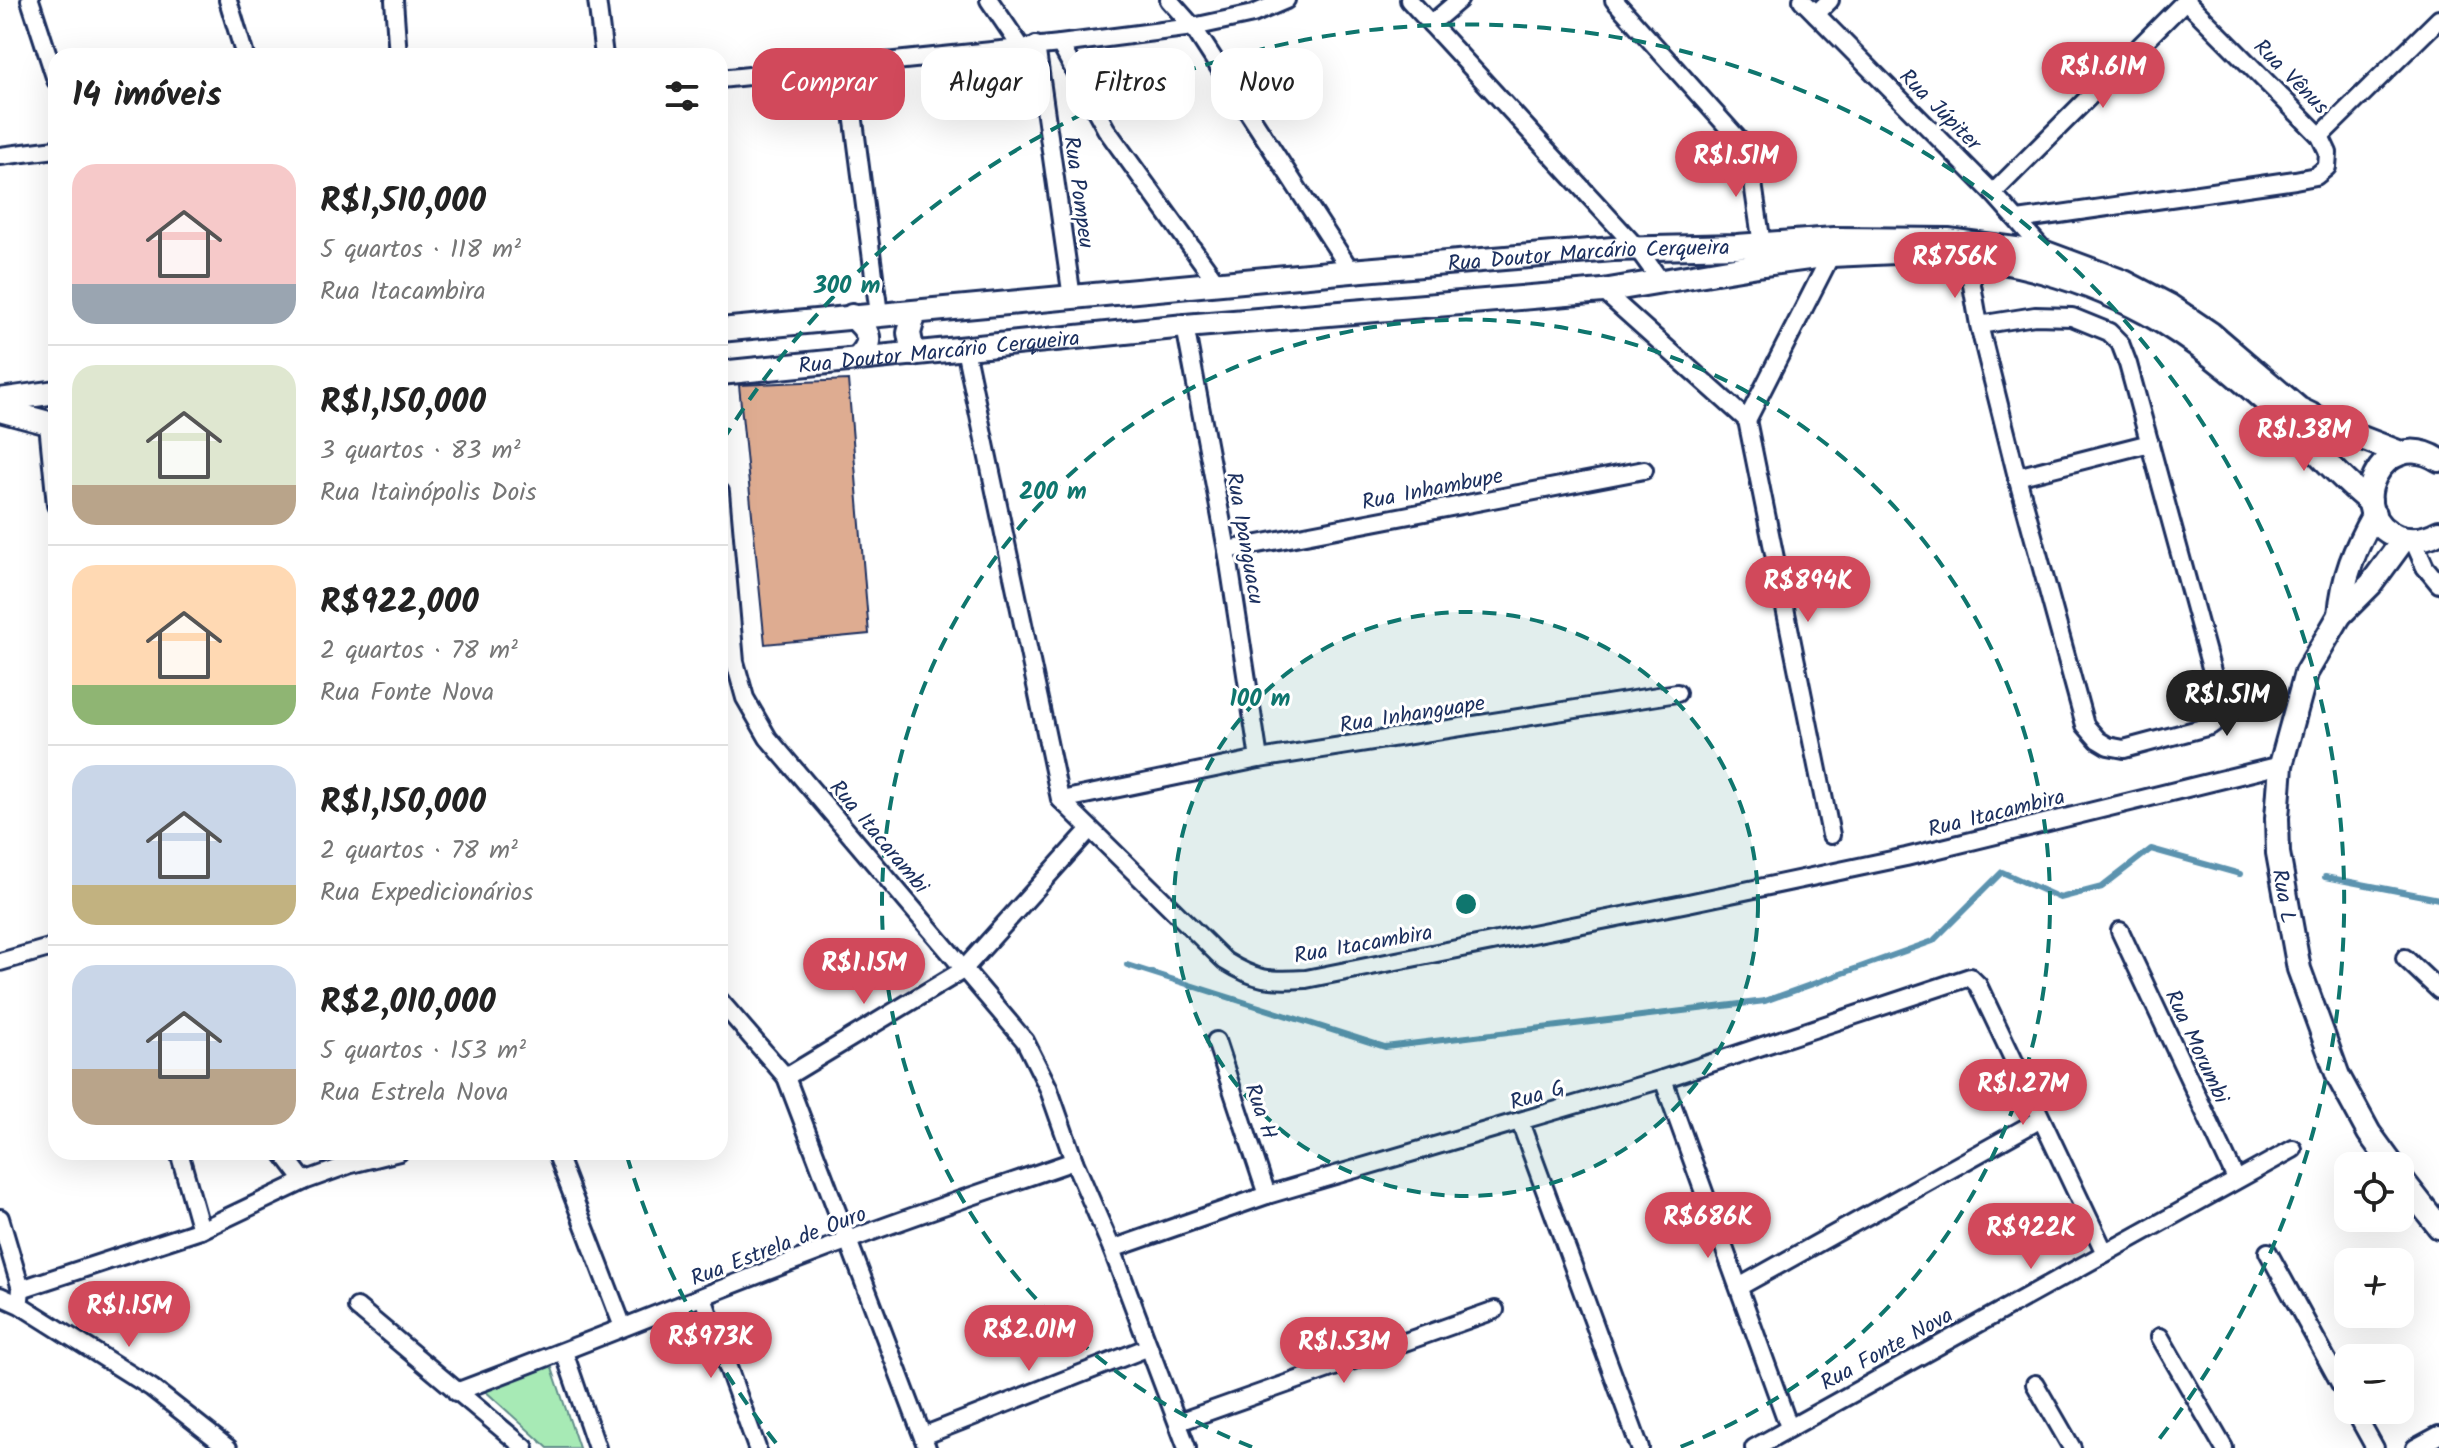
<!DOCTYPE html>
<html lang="pt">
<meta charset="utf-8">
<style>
:root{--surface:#fff;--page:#f2f2f2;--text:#222;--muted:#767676;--line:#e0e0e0;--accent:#d1495b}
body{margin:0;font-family:Kalam,sans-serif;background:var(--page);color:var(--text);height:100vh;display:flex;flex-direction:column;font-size:30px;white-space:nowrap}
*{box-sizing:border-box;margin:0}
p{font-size:26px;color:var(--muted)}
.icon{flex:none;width:44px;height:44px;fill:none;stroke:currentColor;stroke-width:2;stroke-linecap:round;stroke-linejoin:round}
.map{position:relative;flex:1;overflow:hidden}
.details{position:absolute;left:48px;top:48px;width:680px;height:1112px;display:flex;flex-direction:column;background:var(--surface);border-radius:24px;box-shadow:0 8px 32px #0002}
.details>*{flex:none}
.banner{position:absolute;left:752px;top:48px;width:760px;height:72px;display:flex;gap:16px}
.fabs{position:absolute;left:2334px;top:1152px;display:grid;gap:16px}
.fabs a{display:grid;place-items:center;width:80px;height:80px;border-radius:16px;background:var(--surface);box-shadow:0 8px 32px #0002;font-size:40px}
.price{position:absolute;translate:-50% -68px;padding:0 18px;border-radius:28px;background:var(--accent);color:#fff;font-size:26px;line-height:52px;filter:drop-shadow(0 2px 4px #0008)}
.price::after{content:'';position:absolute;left:50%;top:48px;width:24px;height:18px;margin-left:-12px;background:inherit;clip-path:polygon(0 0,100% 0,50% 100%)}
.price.current{background:#222;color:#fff}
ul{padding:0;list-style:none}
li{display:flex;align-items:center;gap:24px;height:200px;padding:0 24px}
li+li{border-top:2px solid var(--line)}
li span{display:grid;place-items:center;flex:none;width:224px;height:160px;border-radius:24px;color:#555}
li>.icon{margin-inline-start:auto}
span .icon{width:96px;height:96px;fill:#fffc;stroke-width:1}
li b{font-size:34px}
h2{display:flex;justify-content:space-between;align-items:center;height:96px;padding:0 24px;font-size:34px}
.pill{padding:0 28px;border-radius:24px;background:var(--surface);box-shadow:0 8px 32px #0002;font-size:28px;line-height:72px}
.pill.current{background:var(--accent);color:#fff}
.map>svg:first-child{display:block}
</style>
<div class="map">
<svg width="2439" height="1448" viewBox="0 0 2439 1448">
<rect width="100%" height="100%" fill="#fff"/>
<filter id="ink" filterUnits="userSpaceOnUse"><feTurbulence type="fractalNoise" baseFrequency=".0125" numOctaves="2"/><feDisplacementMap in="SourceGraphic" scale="16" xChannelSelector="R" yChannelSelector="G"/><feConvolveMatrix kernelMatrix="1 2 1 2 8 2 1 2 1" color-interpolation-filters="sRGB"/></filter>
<g filter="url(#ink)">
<!-- green -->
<path fill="#a7eab5" stroke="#618c8a" stroke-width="2" d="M550 1362 579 1448H548L483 1389Z"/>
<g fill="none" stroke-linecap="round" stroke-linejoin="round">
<!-- stream -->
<g stroke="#5c93af" stroke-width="6">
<path d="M2325 877 2439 899"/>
<path d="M1127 965 1385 1047 1765 1001 1933 941 2002 872 2060 898 2102 887 2151 849 2240 874"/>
</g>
</g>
<!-- building -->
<path fill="#deac91" stroke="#1b2f5e" stroke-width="2" d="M848 380 869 634 765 644 739 385Z"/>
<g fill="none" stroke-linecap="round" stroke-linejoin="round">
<defs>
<g id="minor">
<path d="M30 0 56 80"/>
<path d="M228 0 245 56"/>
<path d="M394 0 398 56"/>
<path d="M597 0 604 56"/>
<path d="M989 0 1021 47"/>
<path d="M1169 0 1193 27 1351 271"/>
<path d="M1409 0 1637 248 1660 280"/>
<path d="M1614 0 1741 142 1751 169 1762 245"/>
<path d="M1802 0 1993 193 2046 253"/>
<path d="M1816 14 1830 0"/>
<path d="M1431 24 1459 0"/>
<path d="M1060 44 1106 129 1218 284"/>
<path d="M1036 45 1072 298"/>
<path d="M847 67 879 314"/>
<path d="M720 79 1060 44 1193 27 1253 14 1286 0"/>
<path d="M2320 136 2439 19"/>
<path d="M0 156 56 149"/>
<path d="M1993 193 2186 0"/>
<path d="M2018 220 2295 180 2316 176 2327 167 2328 153 2320 136 2185 0"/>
<path d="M1967 256 1979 325 2017 477 2085 725 2098 740 2108 746 2124 749 2210 726 2218 720 2222 708 2128 364 2120 343 2109 332 2072 317 2035 316 1979 325"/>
<path d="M1603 291 1747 420 1831 255"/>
<path d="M1185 326 1227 550 1259 759"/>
<path d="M965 349 1060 799 1225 961C1257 981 1269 981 1306 979L1688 903 1906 857 2281 765"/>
<path d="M1747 420 1831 835"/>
<path d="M48 424 56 505"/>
<path d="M2017 477 2150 443"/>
<path d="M720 492 735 662 745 698 768 738 1025 1041 1048 1087 1074 1161 1112 1249 1187 1448"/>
<path d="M2413 540 2425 567 2439 584"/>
<path d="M1227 550 1644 470"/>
<path d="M1061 800 1259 759 1677 693"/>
<path d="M2120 931 2236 1179"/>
<path d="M2405 958 2439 990"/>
<path d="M0 962 56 946"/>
<path d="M720 1001 786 1077 927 1448"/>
<path d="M1216 1041 1267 1195"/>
<path d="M786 1077 963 970 1090 829"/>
<path d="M1663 1079 1789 1427"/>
<path d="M1520 1122 1640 1448"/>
<path d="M179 1152 201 1230"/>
<path d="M282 1152 304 1181"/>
<path d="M556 1152 623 1327"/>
<path d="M0 1218 21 1289 20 1299"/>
<path d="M1112 1249 1267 1195 1663 1079 1970 977 1978 985 2105 1253"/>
<path d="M2268 1252 2348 1398"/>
<path d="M1739 1287 2041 1119"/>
<path d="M21 1289 201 1230 304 1181 351 1164 399 1152"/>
<path d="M0 1296 20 1305 152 1388 228 1448"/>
<path d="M703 1298 757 1448"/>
<path d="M357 1307 525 1448"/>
<path d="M2160 1337 2224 1448"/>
<path d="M564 1352 597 1448"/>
<path d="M2035 1384 2072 1448"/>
<path d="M456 1392C588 1343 717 1289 849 1240 923 1212 999 1187 1074 1161"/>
<path d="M2354 1410 2375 1448"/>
<path d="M1179 1422 1495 1310"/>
<path d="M923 1436 1149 1347"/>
<path d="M1754 1448 2293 1149"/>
<path d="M2415 1448 2439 1435"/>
</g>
<g id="tertiary">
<path d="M1986 259C2112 280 2191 330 2282 417 2312 445 2337 476 2370 502"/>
<path d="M852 316C870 332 875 341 857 359"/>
<path id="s1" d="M720 330 1351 271 1613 249 1737 246 1834 239 1948 240 2046 253 2124 282 2170 306 2210 333 2299 409 2349 433 2401 453"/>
<path d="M913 354 909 333 915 312"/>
<path id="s2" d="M720 373 1185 326 1603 291 1764 264 1831 255 1896 252"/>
<path d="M0 400 56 392"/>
<path d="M0 410 56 425"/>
<path d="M2439 460C2382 424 2339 514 2398 537 2413 542 2426 539 2439 532"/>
<path d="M2340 615C2343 577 2355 548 2374 514"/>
<path d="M2393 1166 2369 1133 2338 1076 2299 969 2278 853 2277 818 2281 765 2306 673 2340 615 2371 584 2404 539"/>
<path d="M2400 1177 2439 1227"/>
</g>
</defs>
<!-- minor casing -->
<use href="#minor" stroke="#1b2f5e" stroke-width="22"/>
<!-- tertiary casing -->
<use href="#tertiary" stroke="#1b2f5e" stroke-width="28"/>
<!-- minor -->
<use href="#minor" stroke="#fff" stroke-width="16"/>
<!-- tertiary -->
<use href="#tertiary" stroke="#fff" stroke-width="22"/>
</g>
</g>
<!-- distance rings -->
<circle cx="1466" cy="904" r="292" fill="#0f766e" fill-opacity=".12"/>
<g fill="none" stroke="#0f766e" stroke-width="4" stroke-dasharray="14 10">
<circle cx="1466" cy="904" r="292"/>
<path d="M1252 1447A584 584 0 1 1 1680 1447"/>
<path d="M776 1443A876 876 0 0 1 626 1153M723 440A876 876 0 1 1 2156 1443"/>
</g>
<g text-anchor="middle" stroke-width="6" stroke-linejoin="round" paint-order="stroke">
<!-- street labels -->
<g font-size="22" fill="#1b2f5e" stroke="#fff">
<text transform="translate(2292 76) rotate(45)" y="8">Rua Vênus</text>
<text transform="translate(1941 109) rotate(45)" y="8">Rua Júpiter</text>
<text transform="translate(1080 192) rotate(82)" y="8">Rua Pompeu</text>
<text dy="8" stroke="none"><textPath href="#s1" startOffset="872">Rua Doutor Marcário Cerqueira</textPath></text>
<text dy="8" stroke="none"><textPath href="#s2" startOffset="220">Rua Doutor Marcário Cerqueira</textPath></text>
<text transform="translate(1432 488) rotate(-11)" y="8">Rua Inhambupe</text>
<text transform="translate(1246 538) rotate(80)" y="8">Rua Ipanguacu</text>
<text transform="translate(1412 713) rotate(-9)" y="8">Rua Inhanguape</text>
<text transform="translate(1996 812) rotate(-14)" y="8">Rua Itacambira</text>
<text transform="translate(880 836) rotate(50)" y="8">Rua Itacarambi</text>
<text transform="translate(2285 896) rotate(80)" y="8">Rua L</text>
<text transform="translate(1363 943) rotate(-10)" y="8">Rua Itacambira</text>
<text transform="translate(2198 1046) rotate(65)" y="8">Rua Morumbi</text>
<text transform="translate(1537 1094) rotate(-17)" y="8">Rua G</text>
<text transform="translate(1262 1111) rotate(71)" y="8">Rua H</text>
<text transform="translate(778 1245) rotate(-21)" y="8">Rua Estrela de Ouro</text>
<text transform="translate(1886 1348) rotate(-29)" y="8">Rua Fonte Nova</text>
</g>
</g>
<circle cx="1466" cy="904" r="12" fill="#0f766e" stroke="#fff" stroke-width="4"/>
<g font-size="24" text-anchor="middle" font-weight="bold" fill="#0f766e" stroke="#fff" stroke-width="6" stroke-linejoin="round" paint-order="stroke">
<text x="847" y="293">300 m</text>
<text x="1053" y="499">200 m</text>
<text x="1260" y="706">100 m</text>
</g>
</svg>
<div class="fabs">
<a><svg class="icon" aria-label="locate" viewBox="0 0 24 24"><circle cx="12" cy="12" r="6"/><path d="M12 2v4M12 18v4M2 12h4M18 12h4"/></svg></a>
<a>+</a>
<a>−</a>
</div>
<b class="price" style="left:2103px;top:110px">R$1.61M</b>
<b class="price" style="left:1736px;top:199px">R$1.51M</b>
<b class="price" style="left:1955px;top:300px">R$756K</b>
<b class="price" style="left:2304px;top:473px">R$1.38M</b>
<b class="price" style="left:1808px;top:624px">R$894K</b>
<b class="price current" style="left:2227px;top:738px">R$1.51M</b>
<b class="price" style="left:864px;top:1006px">R$1.15M</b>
<b class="price" style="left:2023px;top:1127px">R$1.27M</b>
<b class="price" style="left:1708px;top:1260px">R$686K</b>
<b class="price" style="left:2031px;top:1271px">R$922K</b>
<b class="price" style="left:129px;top:1349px">R$1.15M</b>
<b class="price" style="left:1029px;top:1373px">R$2.01M</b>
<b class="price" style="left:711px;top:1380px">R$973K</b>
<b class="price" style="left:1344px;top:1385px">R$1.53M</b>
<div class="banner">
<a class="pill current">Comprar</a>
<a class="pill">Alugar</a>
<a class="pill">Filtros</a>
<a class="pill">Novo</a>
</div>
<section class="details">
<h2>14 imóveis<svg class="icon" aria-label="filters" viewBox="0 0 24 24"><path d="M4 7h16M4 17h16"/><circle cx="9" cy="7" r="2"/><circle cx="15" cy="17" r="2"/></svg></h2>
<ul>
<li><span style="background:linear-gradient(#f6c9c9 75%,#9aa5b1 0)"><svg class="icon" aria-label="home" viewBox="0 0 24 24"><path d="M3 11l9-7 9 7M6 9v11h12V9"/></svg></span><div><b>R$1,510,000</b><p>5 quartos · 118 m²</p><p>Rua Itacambira</p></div></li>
<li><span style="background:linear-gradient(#dfe7d0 75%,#b9a48a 0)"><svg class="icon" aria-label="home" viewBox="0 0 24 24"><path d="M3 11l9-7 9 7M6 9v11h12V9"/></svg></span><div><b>R$1,150,000</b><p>3 quartos · 83 m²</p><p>Rua Itainópolis Dois</p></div></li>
<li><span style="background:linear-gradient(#ffd9b3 75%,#8fb573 0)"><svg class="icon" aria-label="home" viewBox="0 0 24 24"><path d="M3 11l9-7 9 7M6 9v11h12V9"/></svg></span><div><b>R$922,000</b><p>2 quartos · 78 m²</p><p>Rua Fonte Nova</p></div></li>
<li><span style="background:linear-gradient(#c9d6e8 75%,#c2b280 0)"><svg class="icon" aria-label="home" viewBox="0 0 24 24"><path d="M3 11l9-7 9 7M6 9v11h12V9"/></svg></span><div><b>R$1,150,000</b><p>2 quartos · 78 m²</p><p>Rua Expedicionários</p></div></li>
<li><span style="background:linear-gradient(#c9d6e8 65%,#b9a48a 0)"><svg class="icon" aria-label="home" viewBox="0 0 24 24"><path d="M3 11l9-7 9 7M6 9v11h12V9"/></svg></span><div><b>R$2,010,000</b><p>5 quartos · 153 m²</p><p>Rua Estrela Nova</p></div></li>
</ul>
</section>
</div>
